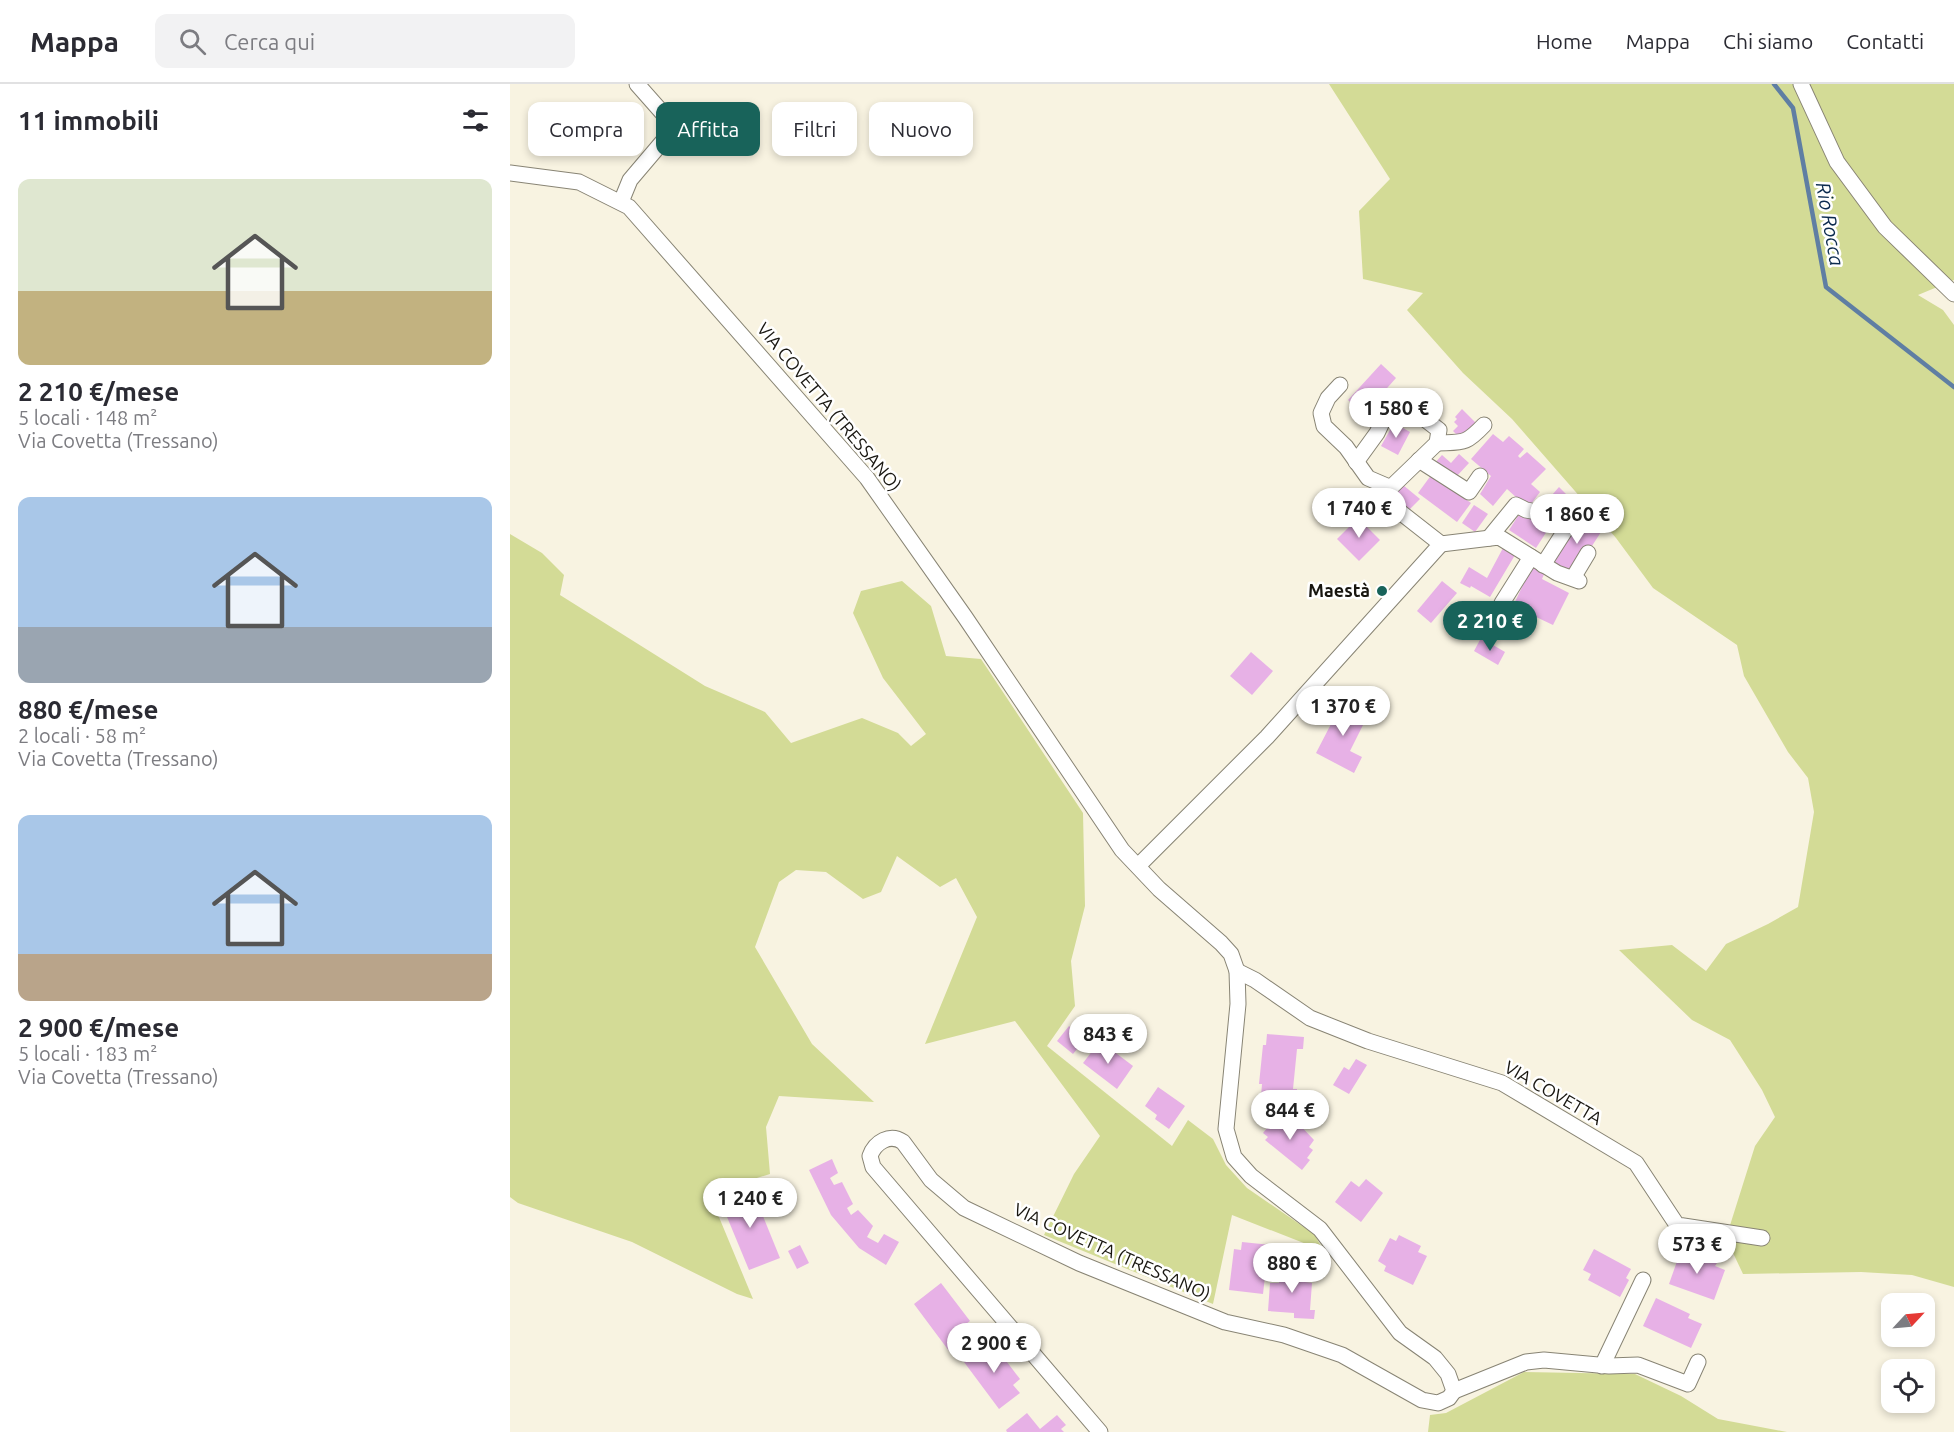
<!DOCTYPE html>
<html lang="it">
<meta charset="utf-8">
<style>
:root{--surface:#fff;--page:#f2f2f3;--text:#2b2b33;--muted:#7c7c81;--line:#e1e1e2;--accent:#18635a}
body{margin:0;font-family:Ubuntu,sans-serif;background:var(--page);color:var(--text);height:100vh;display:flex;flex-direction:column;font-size:22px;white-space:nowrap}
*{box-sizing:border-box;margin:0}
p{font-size:20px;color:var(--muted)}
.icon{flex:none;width:33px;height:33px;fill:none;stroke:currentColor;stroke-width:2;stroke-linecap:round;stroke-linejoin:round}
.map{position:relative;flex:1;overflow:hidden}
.drawer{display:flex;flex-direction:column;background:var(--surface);width:510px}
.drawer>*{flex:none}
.guide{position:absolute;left:18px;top:18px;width:570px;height:54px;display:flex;gap:12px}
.needle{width:39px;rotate:64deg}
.controls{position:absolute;left:1371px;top:1209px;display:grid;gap:12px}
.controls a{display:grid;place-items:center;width:54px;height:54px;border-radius:12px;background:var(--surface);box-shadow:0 3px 9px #0003;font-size:30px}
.price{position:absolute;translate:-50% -51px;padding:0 14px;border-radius:21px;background:#fff;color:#222;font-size:20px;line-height:39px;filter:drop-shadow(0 2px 3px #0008)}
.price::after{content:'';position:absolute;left:50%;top:36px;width:18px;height:14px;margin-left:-9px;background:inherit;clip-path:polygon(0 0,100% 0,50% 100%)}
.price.selected{background:var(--accent);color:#fff}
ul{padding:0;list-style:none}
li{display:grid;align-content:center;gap:12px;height:318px;padding:0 18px}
li span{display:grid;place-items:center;height:186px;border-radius:12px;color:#555}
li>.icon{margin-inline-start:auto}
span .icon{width:108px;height:108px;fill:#fffc;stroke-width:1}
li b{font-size:26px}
h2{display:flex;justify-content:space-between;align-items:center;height:72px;padding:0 18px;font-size:26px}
.chip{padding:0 21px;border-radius:12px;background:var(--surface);box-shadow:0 3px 9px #0003;font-size:21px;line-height:54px}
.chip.selected{background:var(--accent);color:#fff}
header{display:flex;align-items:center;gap:36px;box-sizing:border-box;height:84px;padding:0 30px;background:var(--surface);border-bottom:2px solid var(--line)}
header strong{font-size:28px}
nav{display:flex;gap:33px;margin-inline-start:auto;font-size:21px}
.search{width:420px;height:54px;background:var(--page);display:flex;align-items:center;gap:15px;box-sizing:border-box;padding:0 21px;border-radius:12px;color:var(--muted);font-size:22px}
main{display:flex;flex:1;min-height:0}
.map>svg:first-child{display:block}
</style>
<header>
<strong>Mappa</strong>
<div class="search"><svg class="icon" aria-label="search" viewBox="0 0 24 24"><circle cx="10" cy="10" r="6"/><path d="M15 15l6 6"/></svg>Cerca qui</div>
<nav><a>Home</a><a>Mappa</a><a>Chi siamo</a><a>Contatti</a></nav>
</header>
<main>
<section class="drawer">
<h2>11 immobili<svg class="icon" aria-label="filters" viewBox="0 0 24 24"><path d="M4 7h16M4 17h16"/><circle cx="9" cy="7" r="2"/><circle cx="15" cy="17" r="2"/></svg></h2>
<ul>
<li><span style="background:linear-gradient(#dfe7d0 60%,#c2b280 0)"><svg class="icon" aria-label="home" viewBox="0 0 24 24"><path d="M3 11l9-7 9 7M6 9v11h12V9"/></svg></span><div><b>2 210 €/mese</b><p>5 locali · 148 m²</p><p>Via Covetta (Tressano)</p></div></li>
<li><span style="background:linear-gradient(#a9c7e8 70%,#9aa5b1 0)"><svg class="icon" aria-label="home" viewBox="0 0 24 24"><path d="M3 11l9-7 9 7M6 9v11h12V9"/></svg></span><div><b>880 €/mese</b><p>2 locali · 58 m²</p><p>Via Covetta (Tressano)</p></div></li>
<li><span style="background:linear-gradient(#a9c7e8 75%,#b9a48a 0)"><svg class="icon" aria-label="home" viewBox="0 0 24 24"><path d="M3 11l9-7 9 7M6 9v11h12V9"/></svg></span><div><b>2 900 €/mese</b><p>5 locali · 183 m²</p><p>Via Covetta (Tressano)</p></div></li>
</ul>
</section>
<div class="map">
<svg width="1444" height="1348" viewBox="0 0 1444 1348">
<rect width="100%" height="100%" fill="#f8f3e1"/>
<!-- green -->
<g fill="#d3db96">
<path d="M819 0H1444V196L1408 211 1433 226 1444 241V1203L1402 1191 1351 1188 1233 1190 1216 1154 1245 1062 1265 1033 1252 1006 1220 956 1182 936 1109 866 1162 861 1196 887 1216 860 1258 840 1288 823 1304 728 1298 694 1278 668 1234 592 1227 561 1143 504 1106 454 1002 335 953 289 897 226 913 209 853 195 849 127 880 95Z"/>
<path d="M0 450 32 469 54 491 50 511 195 602 255 628 281 659 352 634 388 649 401 662 416 650 373 594 343 529 351 507 392 497 421 522 436 572 471 575 573 729 575 822 561 877 565 922 537 962 662 1062 678 1036 703 1055 716 1081 737 1104 804 1150 814 1167 722 1131 703 1220 534 1151 564 1090 590 1052 505 937 415 960 467 833 446 794 430 803 387 772 371 808 353 815 316 788 286 786 269 798 245 863 302 960 364 1018 269 1012 256 1043 260 1090 199 1109 243 1215 227 1210 122 1158 8 1119 0 1113Z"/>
<path d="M1014 1288 1125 1290 1171 1312 1208 1335 1277 1348H918L920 1331 936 1329Z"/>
</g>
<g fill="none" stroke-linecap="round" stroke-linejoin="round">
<!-- stream -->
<path stroke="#5f7ea3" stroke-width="4.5" d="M1264 0 1283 24 1316 203 1444 303"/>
</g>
<!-- building -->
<g fill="#e7b1e6">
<path d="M871 280 886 294 854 330 838 316Z"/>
<path d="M952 325 966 339 951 355 943 347 948 342 944 338 947 335 945 333Z"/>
<path d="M884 339 900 348 888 371 871 362Z"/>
<path d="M983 350 993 358 999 352 1014 365 1008 372 1010 374 1017 368 1036 385 1021 400 1030 408 1018 424 997 405 983 422 970 410 981 392 961 375Z"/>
<path d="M949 370 959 379 946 393 923 381 932 371 941 379Z"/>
<path d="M922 390 961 419 947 438 908 409Z"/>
<path d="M893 401 910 415 899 426 884 412Z"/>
<path d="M1049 403 1056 410 1042 426 1035 419Z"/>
<path d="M964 421 978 430 965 448 952 439Z"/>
<path d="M1012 426 1039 444 1026 464 999 446Z"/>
<path d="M848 434 870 456 849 477 827 455Z"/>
<path d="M1070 436 1091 448 1080 465 1075 462 1059 488 1044 479Z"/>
<path d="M993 464 1005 471 980 513 961 502 960 504 950 499 959 483 977 494Z"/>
<path d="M1022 482 1035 488 1032 495 1059 509 1043 541 1003 522Z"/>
<path d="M932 497 947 509 921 539 907 527Z"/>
<path d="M971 554 995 568 988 581 964 567Z"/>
<path d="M741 568 763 587 742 611 720 592Z"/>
<path d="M833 617 858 631 840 667 852 673 844 689 806 669Z"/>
<path d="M559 942 575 955 563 970 547 957Z"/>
<path d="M757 950 794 953 793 965H787L783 1005H787L786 1017 751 1013 752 1000H749L753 961H756Z"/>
<path d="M590 957 623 982 607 1005 573 979Z"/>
<path d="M846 975 857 981 839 1010 823 1001 834 983 839 986Z"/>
<path d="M648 1003 675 1022 659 1045 645 1035 647 1031 635 1022Z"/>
<path d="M768 1031 782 1042 786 1037 804 1056 799 1063 803 1066 797 1074 800 1076 792 1086 755 1056 758 1053 753 1049Z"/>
<path d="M322 1075 328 1089 320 1094 324 1101 332 1098 343 1120 337 1124 341 1131 348 1126 363 1142 357 1153 368 1159 374 1150 389 1158 376 1181 349 1164 321 1131 299 1086Z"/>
<path d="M856 1095 873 1109 851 1138 825 1118 841 1097 849 1103Z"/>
<path d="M242 1105 270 1174 239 1186 210 1116Z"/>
<path d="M889 1151 911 1162 908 1168 917 1172 903 1201 874 1187 876 1182 868 1177 880 1154 886 1157Z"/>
<path d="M732 1158 761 1161 760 1175H757L753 1210 719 1206 724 1165 731 1166Z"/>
<path d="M290 1161 299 1179 287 1185 278 1167Z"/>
<path d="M1084 1165 1121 1185 1116 1194 1119 1196 1110 1213 1078 1196 1081 1190 1073 1186Z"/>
<path d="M1171 1166 1207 1179 1205 1182 1215 1186 1204 1216 1159 1200Z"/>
<path d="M770 1179 778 1180V1184L796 1185 795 1198 802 1199 800 1226H805L804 1235 784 1234V1229L758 1227 760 1199H769Z"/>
<path d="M431 1199 460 1237 453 1242 460 1251 439 1267 404 1220Z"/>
<path d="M1146 1214 1180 1230 1178 1234 1192 1240 1181 1264 1133 1242Z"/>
<path d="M481 1257 510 1295 503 1301 510 1309 489 1325 454 1278Z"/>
<path d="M517 1329 530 1345 547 1331 556 1341 551 1345 554 1348H497L496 1346Z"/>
</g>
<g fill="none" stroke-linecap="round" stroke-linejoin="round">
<defs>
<g id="minor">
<path d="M1291 0 1327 78 1375 143 1444 210"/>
<path d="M0 89 69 98 119 123 357 394 455 533 612 766 649 805 711 859 721 870 727 887 728 920 716 1045 724 1073 741 1092 810 1145 890 1249 925 1274 938 1290 944 1307 939 1314 928 1319 912 1316 832 1271 774 1251 715 1238 569 1179 454 1124 421 1096 393 1058C380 1049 365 1058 360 1072L363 1083 590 1348"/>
<path d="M111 118 120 96 165 43 127 0"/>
<path d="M830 301 818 314 811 329 814 342 836 363 858 394 879 403"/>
<path d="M927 359C953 358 955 361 974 341"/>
<path d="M909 376 959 408 970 392"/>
<path d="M846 378 867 349 876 330"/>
<path d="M979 454 1006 421 1016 426 1038 430 1058 442 1033 481"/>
<path d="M931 460 989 453 1047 489 1069 497"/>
<path d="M1063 494 1078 469"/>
<path d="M992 519 1021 473"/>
<path d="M628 782 757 653 931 460 871 413 927 359 929 346 894 319"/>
<path d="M727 887 745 896 800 934 858 957 992 999 1126 1079 1167 1141 1252 1154"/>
<path d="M1092 1282 1133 1196"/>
<path d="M944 1307 1016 1278 1034 1276 1099 1282 1128 1281 1178 1300 1188 1278"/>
</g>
</defs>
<!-- minor casing -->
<use href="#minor" stroke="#888474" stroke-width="17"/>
<!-- minor -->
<use href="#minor" stroke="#fff" stroke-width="15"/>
</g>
<!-- markers -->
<circle fill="#18635a" stroke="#fff" stroke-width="2" cx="872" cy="507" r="6"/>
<g text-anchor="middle" stroke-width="5" stroke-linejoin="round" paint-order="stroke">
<!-- street labels -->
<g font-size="18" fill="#181610" stroke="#fff">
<text transform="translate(319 323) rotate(50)" y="6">VIA COVETTA (TRESSANO)</text>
<text transform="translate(1043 1009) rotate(30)" y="6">VIA COVETTA</text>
<text transform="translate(602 1168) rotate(24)" y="6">VIA COVETTA (TRESSANO)</text>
</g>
<!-- poi labels -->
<g font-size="18" font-weight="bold" fill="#181610" stroke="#fff" text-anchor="end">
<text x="860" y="513">Maestà</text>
</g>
<!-- water labels -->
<g font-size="20" font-style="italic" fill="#0c2b4e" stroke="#fff">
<text transform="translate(1320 140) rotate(80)" y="7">Rio Rocca</text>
</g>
</g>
</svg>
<div class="controls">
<a><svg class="needle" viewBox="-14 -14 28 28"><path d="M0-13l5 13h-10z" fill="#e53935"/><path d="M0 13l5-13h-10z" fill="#7c7c81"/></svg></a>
<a><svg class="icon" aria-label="locate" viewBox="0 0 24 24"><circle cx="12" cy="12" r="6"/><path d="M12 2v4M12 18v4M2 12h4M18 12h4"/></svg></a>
</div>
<b class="price" style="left:886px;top:355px">1 580 €</b>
<b class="price" style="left:849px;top:455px">1 740 €</b>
<b class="price" style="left:1067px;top:461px">1 860 €</b>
<b class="price selected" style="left:980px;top:568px">2 210 €</b>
<b class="price" style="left:833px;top:653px">1 370 €</b>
<b class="price" style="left:598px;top:981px">843 €</b>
<b class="price" style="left:780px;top:1057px">844 €</b>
<b class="price" style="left:240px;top:1145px">1 240 €</b>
<b class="price" style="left:1187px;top:1191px">573 €</b>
<b class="price" style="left:782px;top:1210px">880 €</b>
<b class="price" style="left:484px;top:1290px">2 900 €</b>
<div class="guide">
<a class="chip">Compra</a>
<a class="chip selected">Affitta</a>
<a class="chip">Filtri</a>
<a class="chip">Nuovo</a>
</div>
</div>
</main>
